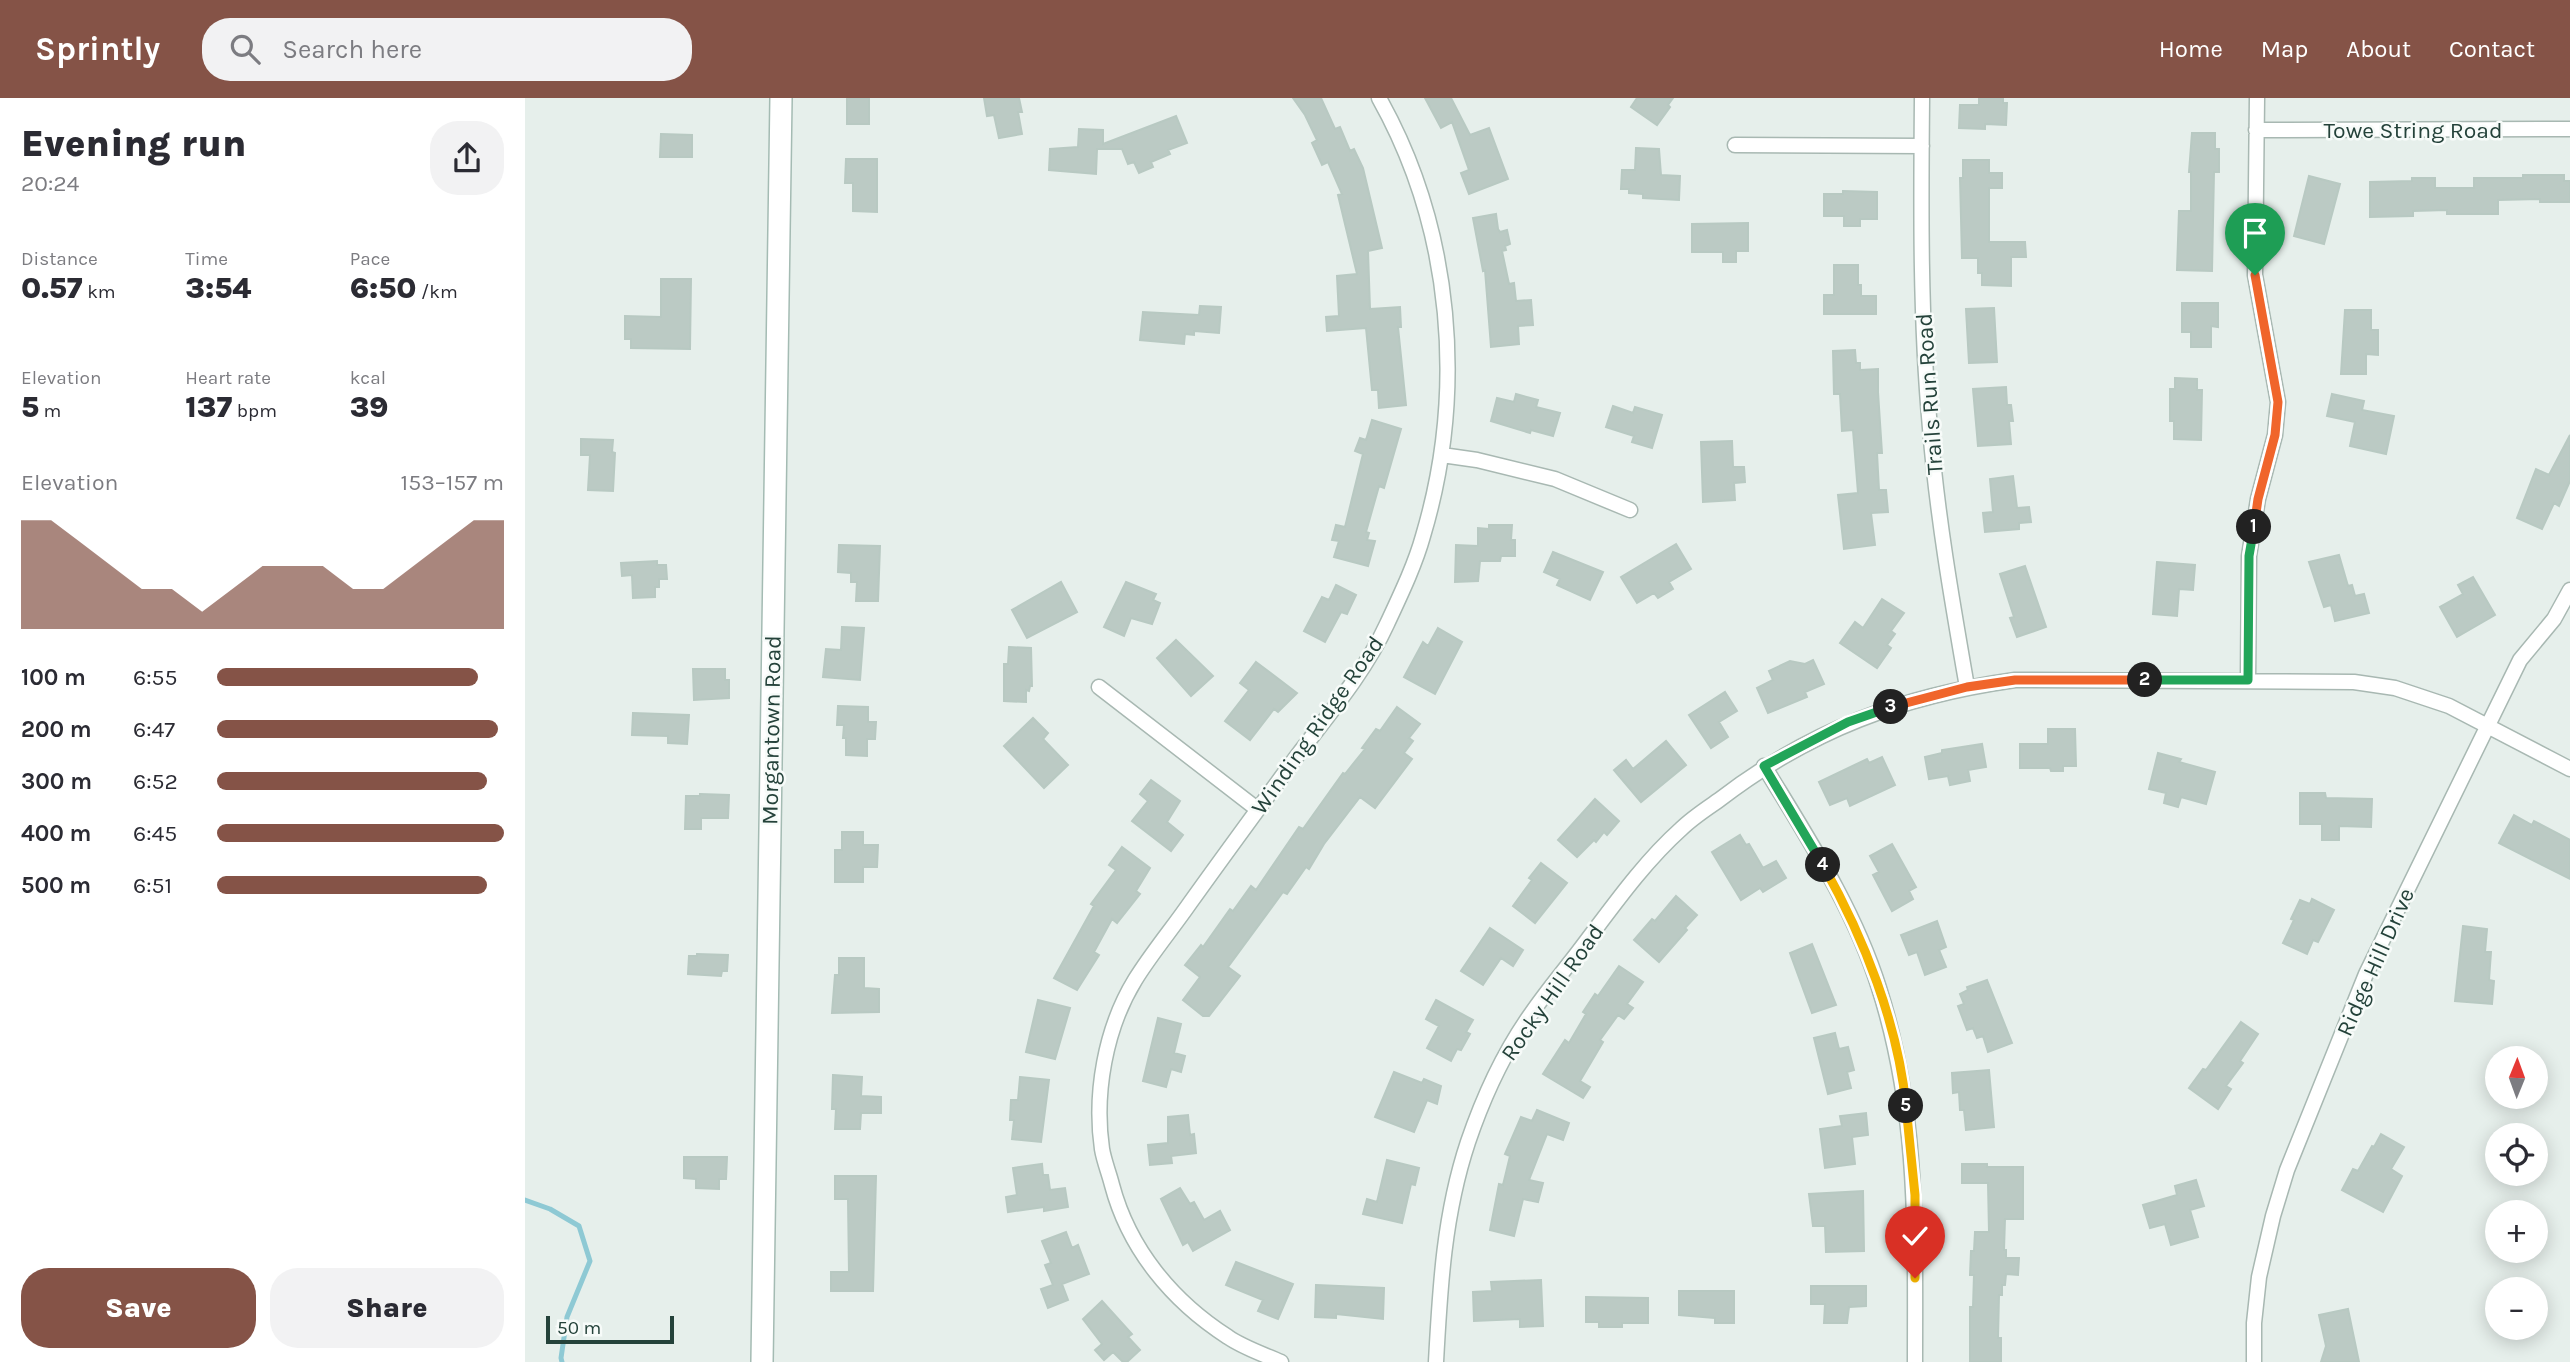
<!DOCTYPE html>
<html lang="en">
<head>
<meta charset="utf-8">
<style>
	:root { --surface:#fff; --page:#f2f2f3; --text:#2b2b33; --muted:#7c7c81; --accent:#855347 }
	body { margin:0; font-family:Karla,sans-serif; background:var(--page); color:var(--text); height:100vh; display:flex; flex-direction:column; font-size:26px; white-space:nowrap }
	* { box-sizing:border-box; margin:0 }
	p { font-size:23px; color:var(--muted) }
	.icon { flex:none; width:38px; height:38px; fill:none; stroke:currentColor; stroke-width:2; stroke-linecap:round; stroke-linejoin:round }
	.map { position:relative; flex:1; overflow:hidden }
	.details { display:flex; flex-direction:column; background:var(--surface); width:525px }
	.details>* { flex:none }
	.needle { width:46px; rotate:1deg }
	.controls { position:absolute; left:1960px; top:948px; display:grid; gap:14px }
	.controls a { display:grid; place-items:center; width:63px; height:63px; border-radius:50%; background:var(--surface); box-shadow:0 4px 18px #0003; font-size:35px }
	.scale { position:absolute; left:21px; bottom:18px; width:128px; box-sizing:border-box; padding-left:7px; border:4px solid #24423a; border-top:0; font-size:19px; line-height:24px; white-space:nowrap; color:#24423a; -webkit-text-stroke:5px #f7fbf9; paint-order:stroke }
	.pin { position:absolute; display:grid; place-items:center; width:60px; height:60px; color:#fff; margin:-72px -30px; border-radius:50% 50% 50% 0; rotate:-45deg; box-shadow:0 0 7px #0007 }
	.pin .icon { rotate:45deg }
	.km { position:absolute; width:35px; height:35px; margin:-18px; border-radius:50%; background:#222; color:#fff; font-size:19px; line-height:35px; text-align:center }
	.round { display:grid; place-items:center; flex:none; width:74px; height:74px; border-radius:28px; background:var(--page) }
	.overview { display:flex; align-items:center; justify-content:space-between; height:119px; padding:0 21px }
	h1 { font-size:38px; font-weight:800; line-height:52px }
	.stats { display:grid; grid-template-columns:repeat(3,1fr); gap:10px; height:119px; padding:7px 21px }
	.stats div { display:grid; align-content:center }
	.stats b { font-size:30px; font-weight:800 }
	.stats small { font-size:19px; font-weight:400 }
	.stats p { font-size:19px }
	.chart { height:196px; padding:14px 21px }
	.chart p { display:flex; justify-content:space-between }
	.chart svg { width:100%; height:126px; margin-top:7px; fill:var(--accent); opacity:.7 }
	.primary-button { display:flex; gap:14px; margin-top:auto; padding:14px 21px }
	.primary-button a { flex:1; height:80px; border-radius:28px; background:var(--accent); color:#fff; font-size:28px; font-weight:800; line-height:80px; text-align:center }
	.primary-button a+a { background:var(--page); color:var(--text) }
	ul { padding:0 21px; list-style:none; font-size:23px }
	li { display:grid; grid-template-columns:112px 84px 1fr; align-items:center; height:52px }
	li i { height:18px; border-radius:9px; background:var(--accent) }
	header { display:flex; align-items:center; gap:42px; box-sizing:border-box; height:98px; padding:0 35px; background:var(--accent); color:#fff }
	header strong { font-size:33px }
	nav { display:flex; gap:38px; margin-inline-start:auto; font-size:24px }
	.search { width:490px; height:63px; background:var(--page); display:flex; align-items:center; gap:18px; box-sizing:border-box; padding:0 24px; border-radius:28px; color:var(--muted); font-size:26px }
	main { display:flex; flex:1; min-height:0 }
	.map>svg:first-child { display:block }
	.lines { fill:none; stroke-linecap:round; stroke-linejoin:round }
	.stream { stroke:#8ec9d4; stroke-width:5 }
	.building { fill:#bbcac4; stroke:#b8c9c2; stroke-width:2 }
	.minor-casing { stroke:#a8b8b2; stroke-width:17 }
	.secondary-casing { stroke:#a4bbb3; stroke-width:24 }
	.minor { stroke:#fff; stroke-width:14 }
	.secondary { stroke:#fff; stroke-width:21 }
	.split-1-casing { stroke:#fff; stroke-width:14 }
	.split-2-casing { stroke:#fff; stroke-width:14 }
	.split-3-casing { stroke:#fff; stroke-width:14 }
	.split-4-casing { stroke:#fff; stroke-width:14 }
	.split-5-casing { stroke:#fff; stroke-width:14 }
	.split-6-casing { stroke:#fff; stroke-width:14 }
	.split-1 { stroke:#f0652b; stroke-width:9 }
	.split-2 { stroke:#22a559; stroke-width:9 }
	.split-3 { stroke:#f0652b; stroke-width:9 }
	.split-4 { stroke:#22a559; stroke-width:9 }
	.split-5 { stroke:#f5b400; stroke-width:9 }
	.split-6 { stroke:#f5b400; stroke-width:9 }
	.labels { text-anchor:middle; stroke-width:5; stroke-linejoin:round; paint-order:stroke }
	.street-label { font-size:23px; fill:#24423a; stroke:#f7fbf9 }
</style>
</head>
<body>
<header>
<strong>Sprintly</strong>
<div class="search"><svg class="icon" aria-label="search" viewBox="0 0 24 24"><circle cx="10" cy="10" r="6"/><path d="M15 15l6 6"/></svg>Search here</div>
<nav><a>Home</a><a>Map</a><a>About</a><a>Contact</a></nav>
</header>
<main>
<section class="details">
<div class="overview"><div><h1>Evening run</h1><p>20:24</p></div><a class="round"><svg class="icon" aria-label="share" viewBox="0 0 24 24"><path d="M12 15V3M7 8l5-5 5 5M5 13v7h14v-7"/></svg></a></div>
<div class="stats">
<div><p>Distance</p><b>0.57<small> km</small></b></div>
<div><p>Time</p><b>3:54</b></div>
<div><p>Pace</p><b>6:50<small> /km</small></b></div>
</div>
<div class="stats">
<div><p>Elevation</p><b>5<small> m</small></b></div>
<div><p>Heart rate</p><b>137<small> bpm</small></b></div>
<div><p>kcal</p><b>39</b></div>
</div>
<div class="chart"><p><span>Elevation</span>153–157 m</p>
<svg viewBox="0 0 160 44" preserveAspectRatio="none"><path d="M0 44V6L10 6L20 14L30 22L40 30L50 30L60 38L70 30L80 22L90 22L100 22L110 30L120 30L130 22L140 14L150 6L160 6V44z"/></svg>
</div>
<ul>
<li><b>100 m</b>6:55<i style="width:91%"></i></li>
<li><b>200 m</b>6:47<i style="width:98%"></i></li>
<li><b>300 m</b>6:52<i style="width:94%"></i></li>
<li><b>400 m</b>6:45<i style="width:100%"></i></li>
<li><b>500 m</b>6:51<i style="width:94%"></i></li>
</ul>
<div class="primary-button"><a>Save</a><a>Share</a></div>
</section>
<div class="map">
<svg width="2045" height="1264" viewBox="0 0 2045 1264">
	<rect width="100%" height="100%" fill="#e6efeb"/>
	<g class="lines">
		<path class="stream" d="M0,1102L25,1111L54,1128L65,1163L42,1219L36,1260L37,1264"/>
	</g>
	<path class="building" d="M322,0H344V26H322Z
		M459,0H494L497,14H493L497,36L474,40L469,17L462,18Z
		M768,0H796L810,31L815,29L825,53L829,51L838,70L857,150L843,153L845,211L875,209L876,229H873L881,307L854,310L853,292H847L841,230L802,233L801,219L814,218L812,178L832,176L813,97L817,96L803,64L797,67L787,45L792,42L780,17Z
		M900,0H926L945,37L964,30L983,81L944,96L936,75L944,72L927,24L916,30Z
		M1112,0H1148L1143,7L1145,9L1132,27L1106,9Z
		M1454,0H1478V5H1482L1481,27L1460,26V31L1434,30L1435,7H1454Z
		M651,18L662,45L643,52L645,56L626,64L628,69L614,75L609,64L603,66L597,51H572L571,76L524,72L525,51L553,49L554,31L578,32V46Z
		M1667,35H1690V51H1694V74H1689L1687,173L1652,172L1654,113H1666V74H1664Z
		M136,36L167,37V59H135Z
		M1111,50L1134,51L1136,77L1155,78L1154,102L1118,100V96L1104,95V91H1096L1097,72H1110Z
		M321,61H352V114L328,113V85H320Z
		M1438,62H1464V75H1477V90H1464V144H1500L1501,159H1486V188L1457,187V175H1453V160H1437L1435,80H1438Z
		M1998,77H2039V83H2045V104H2015V101L1973,102V116H1922V112L1888,113V118L1845,119V84L1887,83V80H1910V90H1949V80H1998Z
		M1784,78L1815,86L1799,146L1769,138Z
		M1318,93L1352,94V121H1335V128H1319V118H1299V96H1318Z
		M971,116L973,131L975,134L982,132L985,146L980,148L981,152L977,153L984,186L989,185L991,203L1006,202L1008,227L993,228L994,246L966,249L960,172L958,173L948,120Z
		M1223,125V153H1211V164H1198V154H1167V126Z
		M1309,167H1333V187H1336V198H1351V216H1299V197H1309Z
		M136,181H166L165,251L106,250V241H100V218L136,219Z
		M1657,205H1693V229L1686,228V249H1666V234H1657Z
		M675,208L696,209L694,235L669,233V237L660,236L659,246L615,242L618,214L674,217Z
		M1469,210L1472,264L1444,265L1441,211Z
		M1820,212H1846V232H1853V257L1841,256V276H1816Z
		M1330,252L1331,265H1335V272L1353,271V294L1357,355H1352L1354,392H1361L1363,414L1346,415L1350,447L1319,451L1313,397L1333,395L1328,332L1317,333L1315,296H1309L1308,253Z
		M1650,280L1672,281V292H1677L1676,342L1649,341V323H1645V291H1650Z
		M1481,289L1482,307H1486L1488,323H1484L1486,346L1453,348L1448,291Z
		M991,296L1013,302L1011,309L1035,315L1028,338L1006,332L1005,335L966,323L972,300L989,304Z
		M1807,296L1839,303L1837,312L1869,318L1861,356L1825,348L1830,324L1802,318Z
		M1088,308L1108,315L1110,309L1137,317L1127,350L1107,344L1109,338L1081,329Z
		M847,322L876,331L859,390L854,388L841,434L844,435L842,442L850,443L843,468L809,459L814,443L807,442L811,427L820,429L838,356L830,353L835,340L841,342Z
		M2045,337V383L2034,408L2029,405L2017,431L1992,420L2011,371L2024,377Z
		M56,341L88,342L87,354L90,355L88,393L63,392L65,357H56Z
		M1207,343L1208,369H1219L1220,384L1209,385L1210,402L1178,404L1176,344Z
		M1488,378L1492,410L1504,409L1506,424L1494,425V431L1460,434L1458,415L1468,414L1465,381Z
		M964,427H987L986,442H990V458H976L975,463H955L953,483L930,484L931,447L953,448V430L964,431Z
		M1151,446L1166,471L1144,484L1148,491L1133,500L1129,495L1112,505L1096,479Z
		M314,447L355,448L353,503H331L332,484H326V475L313,474Z
		M1028,454L1078,474L1065,502L1032,487L1035,481L1019,474Z
		M1814,457L1823,488L1827,487L1830,498L1839,496L1844,515L1810,523L1806,507L1799,509L1784,464Z
		M132,463V467H141L142,481H134V489H130V499L108,500L107,477L97,478L96,465Z
		M1632,464L1670,467L1668,492L1654,491L1652,518L1628,516Z
		M1500,468L1521,529L1492,539L1485,520L1489,519L1475,476Z
		M1948,479L1970,517L1932,539L1915,509L1938,496L1933,487Z
		M536,484L552,514L502,540L487,512Z
		M601,484L631,496L628,502L635,505L627,526L606,520L599,538L579,529Z
		M811,487L831,497L822,516L816,514L800,544L779,533L797,499L804,502Z
		M1357,501L1379,515L1366,533L1370,536L1362,547L1366,550L1352,570L1315,545L1330,524L1338,530Z
		M317,529L339,530L335,582L298,579L301,551L316,552Z
		M913,530L937,544L910,596L879,579L898,544L903,548Z
		M651,542L688,578L666,598L632,560Z
		M484,549L506,550L507,588H505L504,593L501,592V604L479,603V566H483Z
		M1288,562L1299,586L1280,594L1282,599L1243,615L1232,590L1248,582L1244,573L1265,563L1280,566Z
		M731,564L772,595L753,614L749,611L725,642L700,623L724,592L715,585Z
		M168,571H200V582H204V600L169,602Z
		M1200,594L1212,613L1194,624L1203,639L1186,650L1164,617Z
		M313,608L343,609V624H351L350,641H342V658L321,657V640H318L319,627H312Z
		M872,609L895,626L884,640L888,643L879,655L887,661L850,710L835,699L799,746L784,771L781,769L762,796L758,794L703,869L715,878L684,918H678L658,902L675,879L660,867L676,847L678,849L705,811L708,813L726,788L731,792L774,729L778,731L818,675L820,676L840,651L837,650L851,631L855,633Z
		M108,615L164,617L162,646L143,645V638L107,637Z
		M508,620L523,635L518,641L543,667L519,690L479,648Z
		M1523,631H1550L1551,668H1538V673H1526L1525,670H1495V646H1523Z
		M1141,643L1161,667L1116,704L1089,672L1101,662L1108,671Z
		M1457,646L1461,669L1443,672L1445,683L1425,687L1423,678L1404,681L1400,659L1417,655V652Z
		M1633,655L1656,661L1654,664L1690,674L1681,706L1656,699L1653,709L1639,705L1641,695L1624,691Z
		M1357,659L1370,687L1325,708L1322,700L1305,707L1294,684L1342,661L1344,665Z
		M626,682L655,703L642,724L658,737L646,753L607,723L623,703L615,696Z
		M1775,695H1800L1801,700L1847,701L1846,729L1814,728V742H1797V726H1775Z
		M175,696L204,697L203,720H176V731H160L161,698H175Z
		M1070,701L1094,723L1082,737L1079,734L1071,744L1069,742L1052,759L1033,742Z
		M1989,717L2007,727L2009,723L2045,742V781L1974,745Z
		M317,734H338V747H353L352,769H338V784H310V752H317Z
		M1215,737L1221,747L1224,746L1238,770L1251,763L1261,780L1238,794L1235,790L1216,802L1187,754Z
		M1367,746L1391,789L1384,793L1388,801L1367,813L1348,777L1354,774L1345,758Z
		M597,749L625,770L611,793L615,796L592,825L587,821L569,854L574,857L552,892L529,880L569,808L566,806L591,772L584,767Z
		M1016,765L1042,785L1010,825L988,808L1007,782L1004,780Z
		M1151,798L1172,817L1160,830L1162,832L1134,864L1109,842L1127,821L1130,823Z
		M1787,801L1809,812L1793,844L1788,842L1782,856L1758,845L1769,822L1766,821L1775,802L1785,806Z
		M1412,823L1421,849L1414,852L1421,869L1400,877L1392,854L1384,857L1376,837Z
		M1938,828L1962,831L1960,854H1966L1964,882L1969,883L1967,906L1930,903Z
		M965,830L998,852L988,868L976,860L958,887L936,873Z
		M1287,846L1311,907L1287,915L1265,855Z
		M172,856L203,857L202,873H197L196,878L163,876L164,858H172Z
		M314,860H339V890L354,891V914L307,915L310,877H314Z
		M1094,868L1118,884L1102,906L1108,910L1099,921L1093,917L1075,942L1078,944L1055,983L1065,989L1058,1000L1018,976L1040,942L1044,945L1061,916L1058,914L1070,896L1073,898Z
		M1462,882L1487,945L1463,954L1458,938L1452,940L1448,930L1442,932L1433,908L1439,906L1435,896L1443,892L1442,889Z
		M513,902L545,910L530,961L501,954Z
		M911,902L948,922L941,934L945,936L936,952L932,951L926,963L902,950L914,928L901,921Z
		M633,920L656,926L649,955L660,958L656,974L646,971L641,989L618,983Z
		M1716,924L1733,936L1715,963L1718,965L1701,988L1706,991L1693,1011L1664,990L1678,971L1681,972Z
		M1310,935L1314,951L1323,949L1329,972L1322,974L1326,990L1303,996L1289,940Z
		M1464,972L1469,1029L1441,1032L1439,1012H1435L1434,994L1428,995L1427,975Z
		M869,974L897,985L899,981L916,988L912,1006L902,1002L889,1034L850,1019Z
		M308,977L337,979L336,998L356,999V1015H336L335,1031H310L311,1011H307Z
		M495,979L524,982L516,1044L487,1041L489,1022H485L486,1002H493Z
		M1012,1012L1044,1025L1038,1042L1022,1036L1004,1082L1018,1085L1013,1104L998,1101L989,1138L965,1132L974,1086L978,1087L985,1058L980,1056L996,1019L1007,1023Z
		M1341,1015L1343,1037L1327,1039L1330,1066L1300,1070L1295,1031L1317,1028L1315,1018Z
		M663,1017L665,1037L669,1036L671,1055L646,1058L647,1065L625,1067L623,1047L643,1045V1019Z
		M1856,1036L1879,1049L1866,1071L1877,1078L1858,1114L1817,1092L1828,1071L1833,1073L1847,1048L1849,1049Z
		M159,1059H202L201,1081H194V1091L171,1090V1081L159,1080Z
		M862,1062L894,1070L890,1087L886,1086L877,1125L838,1116L842,1101L852,1104Z
		M517,1066L518,1077H523L525,1092L540,1090L543,1109L519,1113V1109L483,1114L481,1099L492,1097L488,1070Z
		M1437,1066H1462V1069H1498V1121H1480L1479,1152H1481V1160H1494L1493,1177L1481,1176L1480,1187H1477V1197H1474L1473,1240H1476V1264H1445V1209H1448L1449,1177H1445L1446,1153H1449L1450,1134H1464L1463,1085H1437Z
		M310,1078H351L348,1193H306V1174H324L323,1101H310Z
		M1671,1082L1679,1108L1665,1112L1673,1139L1646,1147L1640,1126L1625,1130L1618,1107L1652,1097L1650,1088Z
		M655,1090L665,1106L669,1104L679,1122L695,1113L705,1132L668,1153L663,1144L658,1147L636,1101Z
		M1338,1093L1339,1153L1301,1154L1300,1128H1288L1284,1096Z
		M541,1134L547,1150L553,1147L564,1176L537,1186L543,1202L523,1210L516,1191L528,1187L520,1167L526,1165L517,1143Z
		M711,1164L768,1186L753,1221L733,1213L738,1202L701,1187Z
		M1016,1182L1018,1228L995,1229V1221L949,1223L948,1194L967,1193L966,1184Z
		M791,1187L859,1190L858,1221L811,1216V1220L790,1219Z
		M1286,1188H1341V1208L1324,1209L1322,1225H1299L1300,1206H1286Z
		M1154,1193H1209V1225H1190V1220L1154,1217Z
		M1061,1199L1123,1200V1225H1097V1229H1074V1224H1061Z
		M577,1203L607,1236L603,1239L615,1252L602,1264H598L588,1254L579,1262L570,1252L577,1246L558,1221Z
		M1823,1211L1834,1264H1796L1801,1248L1794,1217Z"/>
	<g class="lines">
		<defs>
			<path id="minor" d="M1397,0C1396,110 1395,221 1405,330C1412,417 1427,503 1442,589
				M1731,32L2045,31
				M1210,47L1397,48
				M917,357L952,362L1030,381L1105,412
				M1723,582L1724,458L1733,401L1750,337L1753,304L1730,177L1732,0
				M574,589L732,711
				M1239,668C1282,739 1329,810 1354,890C1394,1015 1390,1135 1390,1264
				M756,1264C738,1256 719,1250 703,1239C647,1203 604,1151 587,1087C584,1075 579,1063 577,1051C569,996 580,931 610,882C626,856 647,831 665,805C700,756 736,707 772,658C804,616 840,574 862,526C875,498 890,467 898,438C941,294 928,132 854,0
				M911,1264C915,1189 919,1116 943,1044C958,1000 979,954 1006,916C1021,894 1038,874 1054,853C1086,811 1117,766 1156,731C1167,720 1181,711 1194,702C1285,632 1377,598 1490,582L1829,584L1870,590L1924,608L2045,671
				M1729,1264V1225L1734,1179L1748,1118L1762,1072L1841,876L1995,562L2029,521L2045,492"/>
			<path id="secondary" d="M237,1264L256,0"/>
		</defs>
		<use href="#minor" class="minor-casing"/>
		<use href="#secondary" class="secondary-casing"/>
		<use href="#minor" class="minor"/>
		<use href="#secondary" class="secondary"/>
	</g>
	<g class="lines">
		<defs>
			<path id="split-1" d="M1729,429L1733,401L1750,337L1753,304L1730,177"/>
			<path id="split-2" d="M1620,582H1723L1724,458L1729,429"/>
			<path id="split-3" d="M1366,609L1442,589L1490,582H1620"/>
			<path id="split-4" d="M1298,767L1239,668L1323,624L1366,609"/>
			<path id="split-5" d="M1298,767C1339,840 1373,926 1381,1008"/>
			<path id="split-6" d="M1381,1008L1390,1097V1180"/>
		</defs>
		<use href="#split-1" class="split-1-casing"/>
		<use href="#split-2" class="split-2-casing"/>
		<use href="#split-3" class="split-3-casing"/>
		<use href="#split-4" class="split-4-casing"/>
		<use href="#split-5" class="split-5-casing"/>
		<use href="#split-6" class="split-6-casing"/>
		<use href="#split-1" class="split-1"/>
		<use href="#split-2" class="split-2"/>
		<use href="#split-3" class="split-3"/>
		<use href="#split-4" class="split-4"/>
		<use href="#split-5" class="split-5"/>
		<use href="#split-6" class="split-6"/>
	</g>
	<g class="labels">
		<g class="street-label">
			<text x="1888" y="40">Towe String Road</text>
			<text transform="translate(1404 296) rotate(-94)" y="8">Trails Run Road</text>
			<text transform="translate(792 627) rotate(-55)" y="8">Winding Ridge Road</text>
			<text transform="translate(246 632) rotate(-89)" y="8">Morgantown Road</text>
			<text transform="translate(1850 864) rotate(-66)" y="8">Ridge Hill Drive</text>
			<text transform="translate(1027 894) rotate(-55)" y="8">Rocky Hill Road</text>
		</g>
	</g>
</svg>
<div class="controls">
<a><svg class="needle" viewBox="-14 -14 28 28"><path d="M0-13l5 13h-10z" fill="#e53935"/><path d="M0 13l5-13h-10z" fill="#7c7c81"/></svg></a>
<a><svg class="icon" aria-label="locate" viewBox="0 0 24 24"><circle cx="12" cy="12" r="6"/><path d="M12 2v4M12 18v4M2 12h4M18 12h4"/></svg></a>
<a>+</a>
<a>−</a>
</div>
<div class="scale">50 m</div>
<div class="pin" style="left:1730px;top:177px;background:#1e9e55"><svg class="icon" aria-label="arrive" viewBox="0 0 24 24"><path d="M6 21V4h12l-3 4 3 4H6"/></svg></div>
<div class="pin" style="left:1390px;top:1180px;background:#d93025"><svg class="icon" aria-label="check" viewBox="0 0 24 24"><path d="M5 12l5 5 9-10"/></svg></div>
<b class="km" style="left:1729px;top:429px">1</b>
<b class="km" style="left:1620px;top:582px">2</b>
<b class="km" style="left:1366px;top:609px">3</b>
<b class="km" style="left:1298px;top:767px">4</b>
<b class="km" style="left:1381px;top:1008px">5</b>
</div>
</main>
</body>
</html>
